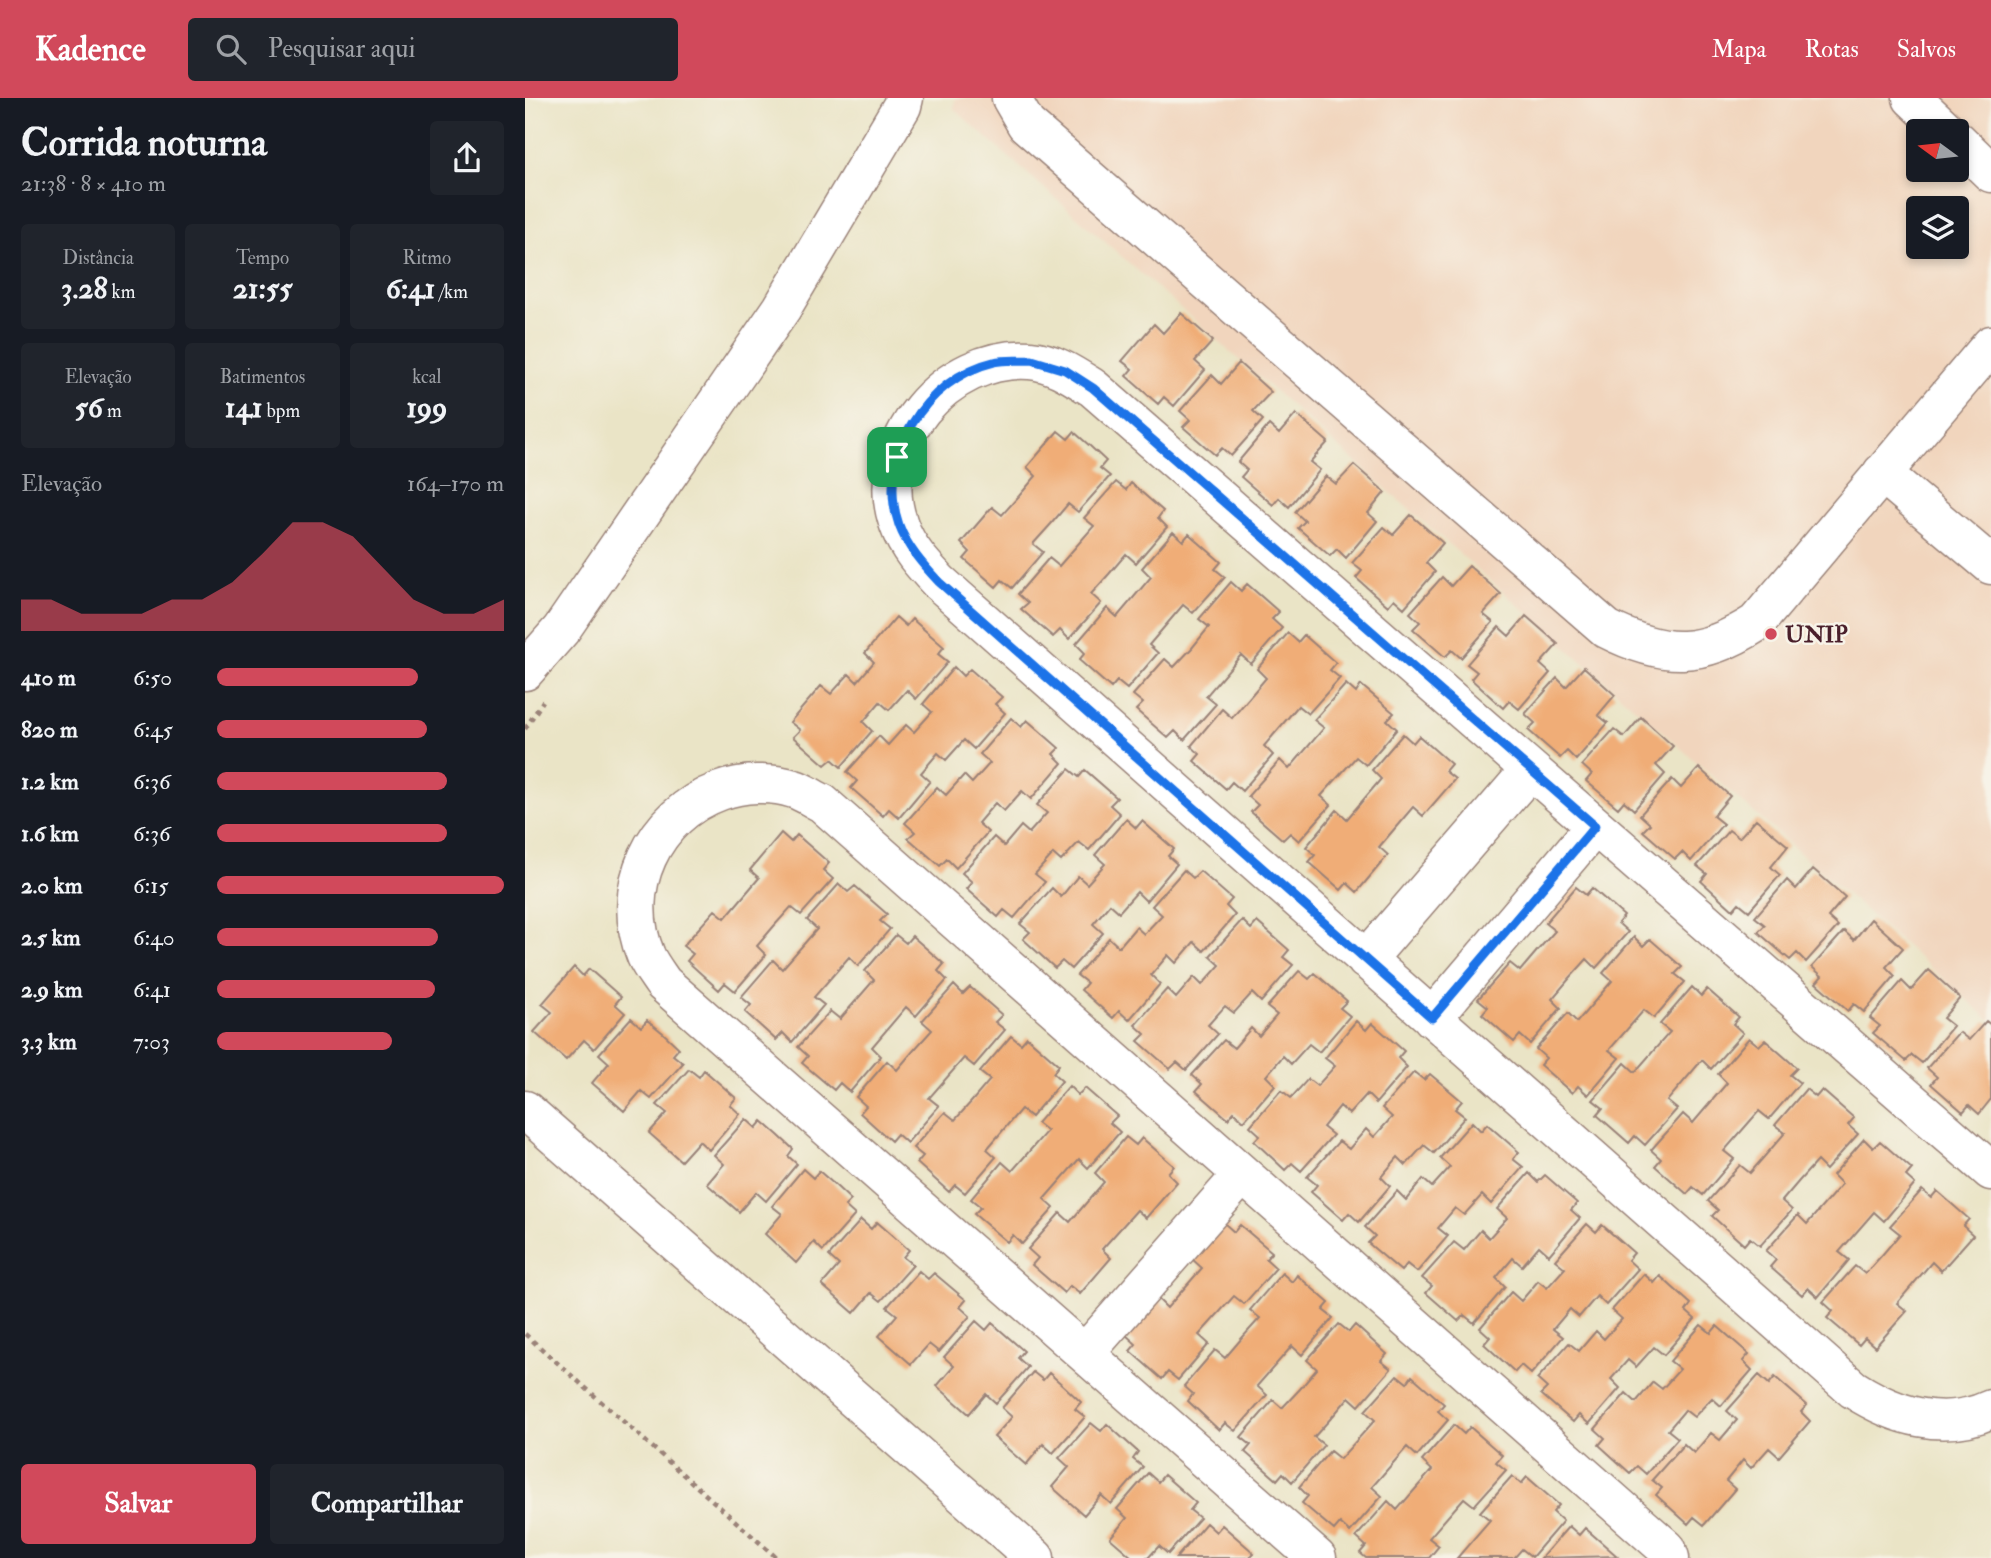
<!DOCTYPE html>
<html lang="pt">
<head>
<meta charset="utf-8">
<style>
	:root { --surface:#171b24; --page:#20242c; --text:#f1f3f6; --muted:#9ea1a6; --accent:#d1495b }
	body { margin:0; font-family:"IM FELL Double Pica",serif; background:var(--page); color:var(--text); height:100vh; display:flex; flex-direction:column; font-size:26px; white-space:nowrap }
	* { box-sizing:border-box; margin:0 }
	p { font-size:23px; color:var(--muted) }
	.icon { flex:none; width:38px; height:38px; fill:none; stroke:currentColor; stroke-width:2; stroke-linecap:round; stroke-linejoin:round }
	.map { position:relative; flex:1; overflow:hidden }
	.panel { display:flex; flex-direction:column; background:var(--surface); width:525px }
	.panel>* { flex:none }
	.needle { width:46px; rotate:285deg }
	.fabs { position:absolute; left:1381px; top:21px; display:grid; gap:14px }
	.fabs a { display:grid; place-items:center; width:63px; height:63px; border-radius:7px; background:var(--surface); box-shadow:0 4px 10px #0003; font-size:35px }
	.pin { position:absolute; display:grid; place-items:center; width:60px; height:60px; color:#fff; margin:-30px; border-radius:14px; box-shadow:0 4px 10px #0006 }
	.round { display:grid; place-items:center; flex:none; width:74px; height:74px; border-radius:7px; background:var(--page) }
	.headline { display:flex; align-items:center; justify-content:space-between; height:119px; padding:0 21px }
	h1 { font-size:38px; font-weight:800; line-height:52px }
	.metrics { display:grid; grid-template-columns:repeat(3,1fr); gap:10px; height:119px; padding:7px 21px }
	.metrics div { display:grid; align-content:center; border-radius:7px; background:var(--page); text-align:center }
	.metrics b { font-size:30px; font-weight:800 }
	.metrics small { font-size:19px; font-weight:400 }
	.metrics p { font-size:19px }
	.chart { height:196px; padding:14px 21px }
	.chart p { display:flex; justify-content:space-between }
	.chart svg { width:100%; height:126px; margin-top:7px; fill:var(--accent); opacity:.7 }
	.button { display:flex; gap:14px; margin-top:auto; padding:14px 21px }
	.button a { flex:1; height:80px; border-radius:7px; background:var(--accent); color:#fff; font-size:28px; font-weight:800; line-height:80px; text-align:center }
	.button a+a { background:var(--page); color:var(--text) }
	ul { padding:0 21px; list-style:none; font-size:23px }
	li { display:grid; grid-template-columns:112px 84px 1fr; align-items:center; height:52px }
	li i { height:18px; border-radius:9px; background:var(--accent) }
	header { display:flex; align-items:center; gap:42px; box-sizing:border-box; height:98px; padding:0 35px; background:var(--accent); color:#fff }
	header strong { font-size:33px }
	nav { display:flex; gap:38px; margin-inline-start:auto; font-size:24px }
	.search { width:490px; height:63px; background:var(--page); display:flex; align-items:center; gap:18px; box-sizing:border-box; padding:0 24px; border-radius:7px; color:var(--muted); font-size:26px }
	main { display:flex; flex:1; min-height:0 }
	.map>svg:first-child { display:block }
	.built { fill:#f1d5bd; fill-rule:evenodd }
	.building { fill:#f0ad77 }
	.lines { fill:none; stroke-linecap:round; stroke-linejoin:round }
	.minor-casing { stroke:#9a8278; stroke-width:41 }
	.path { stroke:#9a8278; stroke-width:4.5; stroke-dasharray:5 5; stroke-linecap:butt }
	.minor { stroke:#fff; stroke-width:38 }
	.route-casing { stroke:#fff; stroke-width:14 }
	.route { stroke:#1a73e8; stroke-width:9 }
	.poi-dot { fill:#d1495b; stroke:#f7f3e8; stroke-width:2.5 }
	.labels { text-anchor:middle; stroke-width:5; stroke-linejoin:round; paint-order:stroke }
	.poi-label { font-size:23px; font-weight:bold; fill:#4a1f2b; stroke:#f7f3e8; text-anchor:start }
</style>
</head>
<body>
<header>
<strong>Kadence</strong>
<div class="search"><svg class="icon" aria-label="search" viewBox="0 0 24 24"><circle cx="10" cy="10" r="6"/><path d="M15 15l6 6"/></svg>Pesquisar aqui</div>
<nav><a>Mapa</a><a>Rotas</a><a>Salvos</a></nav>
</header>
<main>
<section class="panel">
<div class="headline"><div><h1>Corrida noturna</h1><p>21:38 · 8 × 410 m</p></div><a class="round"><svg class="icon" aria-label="share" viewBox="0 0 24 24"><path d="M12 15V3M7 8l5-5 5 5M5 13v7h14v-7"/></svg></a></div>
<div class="metrics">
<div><p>Distância</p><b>3.28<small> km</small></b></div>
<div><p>Tempo</p><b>21:55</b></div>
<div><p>Ritmo</p><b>6:41<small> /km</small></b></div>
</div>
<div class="metrics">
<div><p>Elevação</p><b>56<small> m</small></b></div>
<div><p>Batimentos</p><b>141<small> bpm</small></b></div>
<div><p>kcal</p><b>199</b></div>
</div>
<div class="chart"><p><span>Elevação</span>164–170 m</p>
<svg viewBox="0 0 160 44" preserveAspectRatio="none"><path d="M0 44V33L10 33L20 38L30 38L40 38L50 33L60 33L70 27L80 17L90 6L100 6L110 11L120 22L130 33L140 38L150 38L160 33V44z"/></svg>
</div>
<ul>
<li><b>410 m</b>6:50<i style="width:70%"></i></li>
<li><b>820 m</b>6:45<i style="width:73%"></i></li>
<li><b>1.2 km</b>6:36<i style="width:80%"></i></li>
<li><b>1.6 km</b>6:36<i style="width:80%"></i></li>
<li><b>2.0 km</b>6:15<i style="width:100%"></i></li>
<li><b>2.5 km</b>6:40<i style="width:77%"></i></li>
<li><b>2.9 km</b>6:41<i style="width:76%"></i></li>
<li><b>3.3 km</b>7:03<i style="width:61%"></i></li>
</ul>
<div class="button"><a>Salvar</a><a>Compartilhar</a></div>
</section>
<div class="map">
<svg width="1466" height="1460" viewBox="0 0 1466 1460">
	<rect width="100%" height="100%" fill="#f7f3e8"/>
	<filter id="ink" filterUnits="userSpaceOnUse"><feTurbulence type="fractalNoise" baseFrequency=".0143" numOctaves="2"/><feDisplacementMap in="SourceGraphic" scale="14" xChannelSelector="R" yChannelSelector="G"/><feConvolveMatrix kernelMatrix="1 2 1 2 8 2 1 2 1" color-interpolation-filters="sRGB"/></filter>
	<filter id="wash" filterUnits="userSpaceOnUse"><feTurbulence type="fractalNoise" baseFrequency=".00686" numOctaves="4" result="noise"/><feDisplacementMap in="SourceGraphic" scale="28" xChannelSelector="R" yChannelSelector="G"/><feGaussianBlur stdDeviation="1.57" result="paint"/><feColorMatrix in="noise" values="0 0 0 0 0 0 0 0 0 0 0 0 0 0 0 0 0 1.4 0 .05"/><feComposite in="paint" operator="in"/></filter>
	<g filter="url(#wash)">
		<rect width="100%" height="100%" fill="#eae4c6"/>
		<path class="built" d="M430,0H1466V923L429,11ZM1393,33H1432V72H1393ZM1393,110H1432V149H1393Z"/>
		<g id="blocks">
			<path class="building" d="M656,215L688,243L670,263L680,272L649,308L639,299L633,306L601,278L607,271L597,263L629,226L638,235Z
				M714,265L746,294L728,313L738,322L706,358L697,350L690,357L658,329L665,322L655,313L687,277L696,286Z
				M771,316L803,344L785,364L795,372L764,409L754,400L748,407L716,379L722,372L713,364L744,327L754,336Z
				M533,333L543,341L549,334L565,348L581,363L575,370L585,378L553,414L543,406L526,426L508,446L518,454L487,490L477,482L471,489L439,461L445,454L436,445L467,409L477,417L494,398L511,378L502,369Z
				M829,367L860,394L843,415L852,423L821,460L812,451L805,458L773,430L780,423L770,414L801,378L811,386Z
				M591,384L601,392L606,385L638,413L633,420L642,429L611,465L601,456L584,476L566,496L576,505L544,541L535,532L528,539L496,511L503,505L493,496L524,460L534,468L569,428L559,420Z
				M886,417L918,445L901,465L910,474L879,510L869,501L863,508L831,480L837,473L827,465L859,429L868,437Z
				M648,434L658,443L664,436L696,464L690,471L700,479L668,515L658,507L624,547L633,555L602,591L592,583L586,590L554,562L560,555L551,546L582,510L592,519L626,479L617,470Z
				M944,468L976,496L958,516L968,524L936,560L927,552L920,559L888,531L895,524L885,515L917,479L926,488Z
				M706,484L716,493L722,486L754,514L747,521L757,530L726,566L716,557L681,598L691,606L659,642L650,633L643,640L611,612L618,605L608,597L640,561L649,569L667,550L684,529L674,521Z
				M1001,518L1033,546L1015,566L1025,575L994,611L984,603L978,610L946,581L952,574L942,566L974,529L984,538Z
				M371,519L381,528L387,521L419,549L413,556L423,564L391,601L382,592L364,612L355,604L338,624L347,633L316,669L307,661L300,667L268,639L275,632L265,624L296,588L306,596L324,576L332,584L349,564L340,555Z
				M763,535L773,544L779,537L811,565L805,572L815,580L783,616L773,608L739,648L748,657L717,693L707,684L701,691L669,663L675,656L666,648L697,611L707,620L741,580L732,571Z
				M429,569L438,578L445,571L477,599L470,606L480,615L449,651L439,642L421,662L413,655L396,675L405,683L374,720L364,711L358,718L326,690L332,683L322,674L354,638L363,647L381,627L389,634L407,614L398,606Z
				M1059,569L1090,597L1073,617L1083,625L1051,662L1042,653L1035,660L1003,632L1010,625L1000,616L1032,580L1041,589Z
				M821,586L831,595L836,587L869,615L862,622L872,631L841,667L831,659L814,678L796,698L806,707L774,743L765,735L758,742L726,714L733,707L723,698L755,662L764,671L799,630L789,622Z
				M1116,619L1148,648L1131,667L1140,676L1109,712L1099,703L1093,710L1061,683L1067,676L1057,667L1089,631L1099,639Z
				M486,620L496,629L502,622L534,650L528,656L537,665L506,701L497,693L479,713L470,705L453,725L463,734L431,770L422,761L415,768L383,740L390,734L380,725L412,689L421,697L439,677L447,685L465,665L455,656Z
				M878,636L888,645L894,638L926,666L920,673L930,681L898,718L888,709L854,749L863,757L832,794L822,785L816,792L784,764L790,757L781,749L812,712L822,721L856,681L847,672Z
				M1174,670L1205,698L1188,718L1198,726L1166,763L1157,754L1150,761L1118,733L1125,726L1115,717L1147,681L1156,690Z
				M544,671L554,679L560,672L592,700L585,707L595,716L564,752L554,744L536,763L528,756L510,776L520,784L489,820L479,812L473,819L441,791L447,784L437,775L469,739L479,748L496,728L504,735L522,715L512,707Z
				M601,721L611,730L617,723L649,751L643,758L652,766L621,803L612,794L594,814L585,806L568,826L578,835L546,871L537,863L530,870L498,841L505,834L495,826L527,790L536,799L553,778L562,786L580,766L570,757Z
				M1231,721L1263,748L1246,769L1255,777L1224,813L1214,805L1208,812L1176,783L1182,776L1172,768L1204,732L1214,740Z
				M256,735L266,744L272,737L304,765L298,772L308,781L276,817L266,809L249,828L232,848L241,857L210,893L200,885L194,892L162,863L168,856L158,848L190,812L200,820L234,780L225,772Z
				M1288,771L1320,799L1303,819L1313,828L1281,864L1272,855L1265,862L1233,834L1240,827L1230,819L1262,782L1271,791Z
				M659,772L668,780L675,773L707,801L701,808L710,817L679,853L669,844L651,865L643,857L626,877L635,886L604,922L594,913L588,920L556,892L562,885L552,877L584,840L594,849L611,829L619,836L637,817L627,808Z
				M314,786L323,794L330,788L362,816L355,823L365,831L333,868L324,859L289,899L299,907L267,944L258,935L251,942L220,914L226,907L216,899L248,862L257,871L292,831L282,822Z
				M1051,789L1061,797L1067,790L1099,818L1093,825L1103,834L1071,870L1062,861L1044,881L1027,901L1036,910L1005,946L995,937L989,944L957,916L963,909L953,901L985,865L995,873L1012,853L1030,833L1020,825Z
				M1346,821L1378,850L1361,869L1370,878L1339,914L1329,906L1323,913L1291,885L1297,878L1287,869L1319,833L1329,842Z
				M717,822L726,831L732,824L764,852L758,859L768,867L736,904L727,895L709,915L700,908L683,927L693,936L661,972L652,964L645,971L613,943L620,936L610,927L642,891L651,900L669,879L677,887L695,867L685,858Z
				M371,837L381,845L387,838L419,866L413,873L422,882L391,918L381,909L347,949L356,958L325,994L315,985L309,992L277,965L283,958L273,949L305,913L315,921L349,882L340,873Z
				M1109,839L1118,848L1125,841L1157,869L1150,876L1160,884L1129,920L1119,912L1084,952L1094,960L1063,997L1053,988L1047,995L1015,967L1021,960L1011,951L1043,915L1052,924L1087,883L1078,875Z
				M49,869L58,878L64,871L96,899L90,906L100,915L69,951L59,942L41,962L9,934L27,914L17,906Z
				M1404,872L1435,900L1418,920L1428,928L1397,965L1387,957L1381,963L1348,935L1355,928L1345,920L1377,883L1386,892Z
				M774,873L784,881L790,875L822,903L815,910L825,918L794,954L784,946L766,966L758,958L741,978L750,987L719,1023L709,1014L703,1021L671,993L677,986L667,977L699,942L709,950L726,930L734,938L752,917L742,909Z
				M429,887L438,896L445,889L477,917L470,924L480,932L449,968L439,960L404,1000L414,1008L382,1045L372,1036L366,1043L335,1015L341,1008L331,999L362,963L372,972L389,952L407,932L397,923Z
				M1167,889L1176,898L1182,891L1214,919L1208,926L1218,935L1186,971L1177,962L1142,1003L1152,1011L1120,1047L1110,1038L1104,1045L1072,1017L1078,1010L1068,1002L1100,965L1110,974L1145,934L1135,926Z
				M106,920L116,929L122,922L138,935L154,950L148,957L158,965L126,1001L116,993L99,1013L67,985L84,965L74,956Z
				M831,923L841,932L847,925L879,953L873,960L882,969L851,1005L842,996L824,1016L815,1008L798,1029L808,1037L776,1073L767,1065L760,1072L729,1043L735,1037L725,1028L756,992L766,1000L783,981L792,988L810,968L800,960Z
				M1461,923L1466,927V1001L1454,1016L1444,1007L1438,1014L1406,986L1412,979L1402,970L1434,934L1444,942Z
				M486,938L496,946L502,939L534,967L528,975L537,983L506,1019L496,1011L462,1051L471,1059L440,1095L430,1087L424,1094L392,1065L398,1058L388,1050L420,1014L430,1022L447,1003L465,982L455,974Z
				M1224,940L1234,948L1240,942L1272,970L1265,977L1275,985L1244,1021L1234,1013L1199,1053L1209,1061L1178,1097L1168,1089L1162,1096L1130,1068L1136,1061L1126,1052L1158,1016L1168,1025L1202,985L1193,976Z
				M164,971L174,979L179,972L211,1000L205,1007L215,1016L184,1052L174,1043L156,1063L124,1035L142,1015L132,1007Z
				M889,974L899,982L905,976L937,1003L930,1011L940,1019L909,1055L899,1047L881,1067L873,1059L856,1079L865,1088L834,1124L824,1115L818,1122L786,1094L792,1087L782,1079L814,1043L824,1051L841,1031L849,1039L867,1019L857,1010Z
				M544,988L553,997L560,990L592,1018L585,1025L595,1034L563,1070L554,1061L519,1101L529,1110L497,1146L488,1137L482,1144L449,1116L456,1109L446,1101L477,1064L487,1073L522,1033L512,1025Z
				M1281,991L1291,999L1297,992L1329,1020L1323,1027L1333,1036L1301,1072L1292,1063L1274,1083L1257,1103L1267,1112L1235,1148L1225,1140L1219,1147L1187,1118L1193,1112L1183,1103L1215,1067L1225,1075L1260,1035L1250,1027Z
				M221,1021L231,1030L237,1023L253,1037L268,1051L263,1058L272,1066L241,1103L231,1094L214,1114L182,1086L199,1066L189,1057Z
				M947,1024L956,1033L962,1026L994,1054L988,1061L998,1069L966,1106L957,1097L939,1117L930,1110L913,1130L923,1138L892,1174L882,1166L876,1173L843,1145L850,1138L840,1129L872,1093L881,1102L898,1081L907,1089L925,1069L915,1060Z
				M601,1039L611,1047L617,1040L649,1068L643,1075L652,1084L621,1120L612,1112L577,1151L586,1160L555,1196L545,1188L539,1195L507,1167L513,1160L503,1151L535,1115L545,1124L579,1084L570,1075Z
				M1339,1041L1348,1050L1355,1043L1387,1071L1381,1078L1390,1086L1359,1123L1349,1114L1314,1154L1324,1162L1293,1199L1283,1190L1277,1197L1245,1169L1251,1162L1241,1153L1273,1117L1282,1126L1317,1086L1308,1077Z
				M278,1071L288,1080L294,1073L310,1087L326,1102L320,1108L330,1117L298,1153L289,1144L271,1165L240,1136L257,1116L247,1108Z
				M1004,1075L1013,1084L1020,1077L1052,1105L1046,1112L1055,1120L1024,1157L1014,1148L997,1168L988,1160L971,1180L980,1189L949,1225L939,1217L933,1223L901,1195L907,1188L897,1180L929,1144L939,1152L956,1132L964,1140L982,1120L972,1111Z
				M1397,1092L1406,1100L1412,1093L1444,1121L1438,1128L1448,1137L1416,1173L1407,1164L1372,1205L1382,1213L1350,1249L1340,1240L1334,1247L1302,1220L1308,1213L1298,1204L1330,1168L1340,1176L1357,1157L1375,1136L1365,1128Z
				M336,1122L346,1131L352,1124L384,1152L378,1159L388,1167L356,1203L346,1195L329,1215L297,1187L314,1167L304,1158Z
				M699,1125L709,1134L715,1127L747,1154L741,1161L751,1170L719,1206L709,1198L674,1237L684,1246L653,1282L643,1274L637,1281L605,1253L611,1246L601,1237L633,1201L642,1210L677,1170L667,1161Z
				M1062,1126L1071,1134L1077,1127L1109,1155L1103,1162L1113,1171L1081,1207L1072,1198L1054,1219L1045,1211L1028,1231L1038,1239L1006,1276L996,1267L990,1274L959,1246L965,1239L955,1230L986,1194L996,1203L1013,1183L1022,1190L1040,1170L1030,1162Z
				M394,1173L403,1181L409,1175L441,1202L435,1209L445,1218L414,1254L404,1246L386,1266L354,1238L372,1217L362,1209Z
				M757,1175L767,1184L772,1177L804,1205L798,1212L808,1220L777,1257L767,1248L732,1288L742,1297L710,1333L700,1325L694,1332L663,1303L668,1296L659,1288L690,1252L700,1260L717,1240L735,1220L725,1212Z
				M1119,1176L1129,1185L1135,1178L1166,1206L1161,1213L1170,1221L1139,1257L1129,1249L1111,1269L1103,1262L1086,1281L1095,1290L1064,1326L1054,1317L1048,1324L1016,1296L1022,1290L1012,1281L1044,1245L1054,1253L1071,1233L1079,1241L1097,1221L1087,1212Z
				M451,1223L461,1232L467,1225L499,1253L493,1260L503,1269L471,1305L461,1296L444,1316L412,1288L429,1268L419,1259Z
				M814,1226L824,1234L830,1227L862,1256L856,1263L866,1271L834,1308L824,1299L807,1319L789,1339L799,1347L767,1384L758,1375L752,1382L720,1354L726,1347L716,1339L748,1302L757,1310L775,1291L792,1271L782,1262Z
				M1176,1227L1186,1235L1192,1228L1224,1256L1218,1263L1227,1272L1196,1308L1187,1300L1169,1319L1160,1312L1143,1332L1153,1340L1121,1376L1112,1368L1105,1375L1074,1347L1080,1340L1070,1331L1101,1295L1111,1304L1128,1284L1137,1291L1155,1271L1145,1263Z
				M508,1274L518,1282L524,1275L540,1289L556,1304L550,1311L560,1319L528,1355L518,1346L501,1367L469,1339L487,1319L477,1310Z
				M872,1277L882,1285L887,1278L919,1306L913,1313L923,1322L892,1358L882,1349L847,1389L857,1398L825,1434L815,1425L809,1432L777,1405L783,1398L774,1389L805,1353L815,1361L850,1322L840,1313Z
				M1234,1277L1244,1286L1250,1279L1282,1307L1276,1314L1285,1323L1254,1359L1244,1350L1226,1370L1218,1362L1201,1383L1210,1391L1179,1427L1169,1419L1163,1426L1131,1397L1137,1390L1127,1382L1159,1346L1169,1355L1186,1335L1195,1342L1212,1322L1202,1313Z
				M566,1325L576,1333L582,1326L613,1354L608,1361L618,1369L586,1406L576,1397L559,1417L527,1389L544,1369L534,1360Z
				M929,1327L939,1336L945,1329L977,1357L971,1364L981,1372L949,1408L939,1400L904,1440L914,1448L904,1460H841L835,1455L841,1448L831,1439L863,1403L872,1412L907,1372L897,1363Z
				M623,1375L633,1384L639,1377L671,1405L665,1412L675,1420L643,1456L634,1448L623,1460H608L585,1440L602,1420L592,1411Z
				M987,1378L996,1386L1002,1379L1034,1407L1028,1414L1038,1423L1007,1459L997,1451L989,1460H932L965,1422L955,1414Z
				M681,1425L691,1434L697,1427L729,1455L724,1460H651Z
				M1044,1428L1054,1437L1060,1430L1092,1458L1016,1460Z"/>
		</g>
	</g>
	<g filter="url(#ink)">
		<use href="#blocks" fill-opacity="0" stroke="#9a8278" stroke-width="2"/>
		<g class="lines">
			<defs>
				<path id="minor" d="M486,0L501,26L1082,531C1139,560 1177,560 1231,525L1466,247
					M1387,0L1422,33
					M1432,42L1466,75
					M1357,375L1466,467
					M0,573L36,532L257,210L377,8L379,0
					M841,862L1005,672
					M907,920L1070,728
					M0,1012L510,1460
					M1466,1073L568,290C549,278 529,264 505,262C422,256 344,345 374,427C382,450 398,467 414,484L1328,1291C1370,1318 1419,1333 1466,1311
					M561,1254L717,1077
					M792,1460L138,885C132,876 125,867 121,858C93,791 128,717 195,693C217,685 246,683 269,691C279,694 288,701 297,705L1142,1451L1145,1460"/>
			</defs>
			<use href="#minor" class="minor-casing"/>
			<path class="path" d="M0,631L18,603
				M0,1236L252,1460"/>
			<use href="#minor" class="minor"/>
		</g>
	</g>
	<g class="lines" filter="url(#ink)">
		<defs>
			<path id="route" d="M507,262L540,272L568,290L1070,728L907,920L414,484C398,467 382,449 374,427C350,359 401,280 469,264C480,261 495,263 507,262Z"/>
		</defs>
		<use href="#route" class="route-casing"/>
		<use href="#route" class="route"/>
	</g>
	<circle class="poi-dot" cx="1246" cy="536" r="7"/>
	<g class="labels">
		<g class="poi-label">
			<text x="1260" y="544">UNIP</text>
		</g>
	</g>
</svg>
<div class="fabs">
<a><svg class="needle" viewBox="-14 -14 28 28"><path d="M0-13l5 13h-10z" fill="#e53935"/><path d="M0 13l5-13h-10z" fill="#9ea1a6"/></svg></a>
<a><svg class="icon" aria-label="layers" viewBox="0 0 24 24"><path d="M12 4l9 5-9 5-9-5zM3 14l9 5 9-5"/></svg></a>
</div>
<div class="pin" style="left:372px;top:359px;background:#1e9e55"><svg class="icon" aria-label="arrive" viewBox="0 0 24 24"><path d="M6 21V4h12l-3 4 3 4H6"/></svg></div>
</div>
</main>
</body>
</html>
